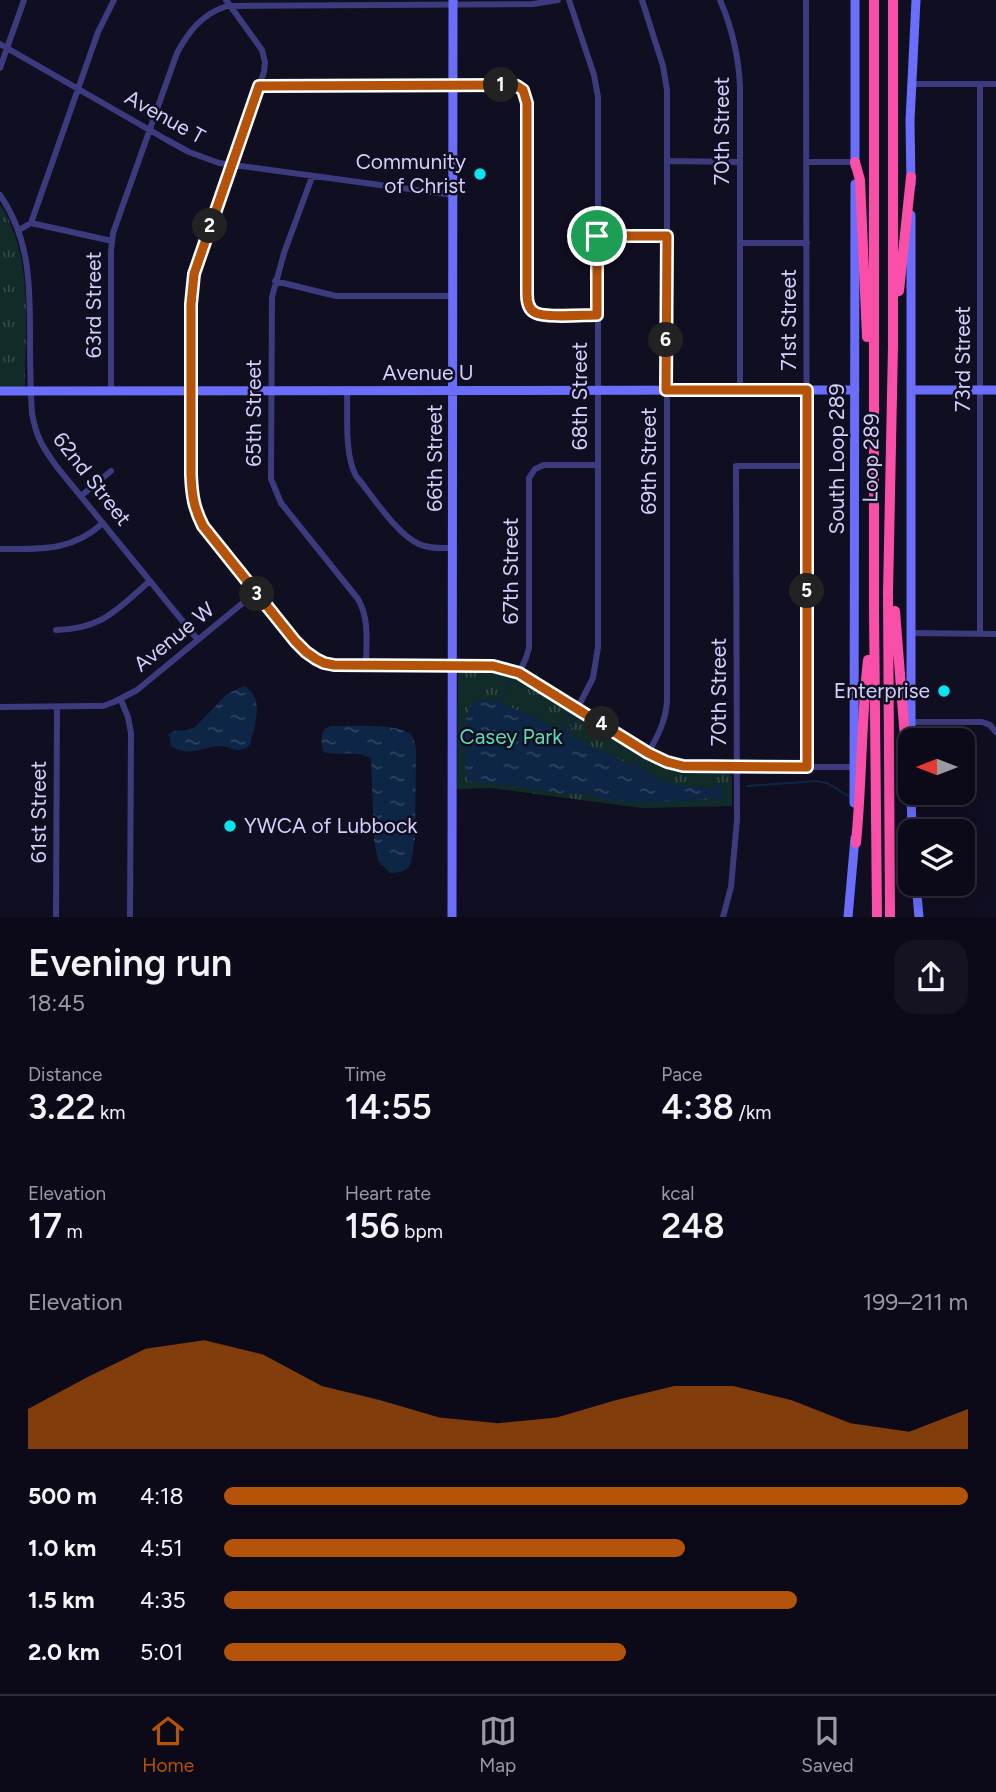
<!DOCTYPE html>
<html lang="en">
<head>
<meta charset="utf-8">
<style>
	:root { --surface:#0c0a19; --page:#151322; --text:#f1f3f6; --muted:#9a9aa2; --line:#2c2b38; --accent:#b45309 }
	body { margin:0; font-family:Figtree,sans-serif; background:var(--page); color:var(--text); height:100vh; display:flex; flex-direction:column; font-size:26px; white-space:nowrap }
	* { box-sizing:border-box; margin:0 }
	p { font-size:23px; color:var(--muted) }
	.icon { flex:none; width:38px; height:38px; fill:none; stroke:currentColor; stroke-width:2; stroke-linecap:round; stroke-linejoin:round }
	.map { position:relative; height:917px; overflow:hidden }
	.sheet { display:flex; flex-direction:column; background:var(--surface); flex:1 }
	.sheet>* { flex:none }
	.needle { width:46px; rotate:270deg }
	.fabs { position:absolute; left:898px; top:728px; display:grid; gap:14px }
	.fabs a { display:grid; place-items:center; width:77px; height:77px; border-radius:14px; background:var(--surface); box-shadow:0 4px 18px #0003,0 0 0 2px var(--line); font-size:35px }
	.pin { position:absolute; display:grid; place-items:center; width:60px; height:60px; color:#fff; margin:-30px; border:4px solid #fff; border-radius:50%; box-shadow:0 2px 7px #0007 }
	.km { position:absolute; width:35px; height:35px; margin:-18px; border-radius:50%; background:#222; color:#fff; font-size:19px; line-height:35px; text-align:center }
	.round { display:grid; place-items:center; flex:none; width:74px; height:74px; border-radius:21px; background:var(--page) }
	.summary { display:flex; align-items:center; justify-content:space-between; height:119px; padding:0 28px }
	h1 { font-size:38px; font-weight:600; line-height:52px }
	.stats { display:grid; grid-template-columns:repeat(3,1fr); gap:10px; height:119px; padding:7px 28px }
	.stats div { display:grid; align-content:center }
	.stats b { font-size:35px; font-weight:600 }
	.stats small { font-size:19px; font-weight:400 }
	.stats p { font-size:19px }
	.chart { height:196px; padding:14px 28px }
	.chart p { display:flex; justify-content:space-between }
	.chart svg { width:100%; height:126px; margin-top:7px; fill:var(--accent); opacity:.7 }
	ul { padding:0 28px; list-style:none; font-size:23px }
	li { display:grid; grid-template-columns:112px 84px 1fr; align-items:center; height:52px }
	li i { height:18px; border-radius:9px; background:var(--accent) }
	.dock { display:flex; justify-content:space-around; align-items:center; height:98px; border-top:2px solid var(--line); background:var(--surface); font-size:19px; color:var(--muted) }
	.dock a { display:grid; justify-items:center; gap:4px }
	.dock .on { color:var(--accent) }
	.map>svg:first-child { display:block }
	.park { fill:url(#park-tufts) }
	.water { fill:url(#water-ripples) }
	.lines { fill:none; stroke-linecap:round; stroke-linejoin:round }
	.stream { stroke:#0e2645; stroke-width:2 }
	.street { stroke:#3b3b7e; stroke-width:6 }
	.secondary { stroke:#6a6efa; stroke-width:9 }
	.highway { stroke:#f94fa9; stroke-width:10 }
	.route-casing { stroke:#fff; stroke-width:14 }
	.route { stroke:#b45309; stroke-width:9 }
	.poi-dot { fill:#08e5f1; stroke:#100e21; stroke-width:2.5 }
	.labels { text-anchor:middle; stroke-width:5; stroke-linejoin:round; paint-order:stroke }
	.street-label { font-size:21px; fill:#d2d0fd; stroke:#100e21 }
	.poi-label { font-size:21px; fill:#d2d0fd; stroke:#100e21; text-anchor:end }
	.park-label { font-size:21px; fill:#5edbb5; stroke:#100e21 }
</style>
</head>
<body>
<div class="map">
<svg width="996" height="917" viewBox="0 0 996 917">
	<defs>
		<pattern id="park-tufts" width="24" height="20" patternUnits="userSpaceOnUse" patternTransform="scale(1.75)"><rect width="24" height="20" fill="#112b28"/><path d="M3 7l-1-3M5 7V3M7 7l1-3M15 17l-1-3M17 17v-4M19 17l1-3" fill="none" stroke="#334948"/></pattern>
		<pattern id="water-ripples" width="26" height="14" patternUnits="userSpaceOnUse" patternTransform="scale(1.75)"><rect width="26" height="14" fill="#0e2645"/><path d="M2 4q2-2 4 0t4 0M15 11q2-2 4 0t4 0" fill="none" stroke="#304461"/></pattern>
	</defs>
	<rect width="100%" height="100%" fill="#100e21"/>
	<path class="park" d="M0,204C34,257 25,324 25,385L23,388H0Z
		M464,670C483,670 500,670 518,678L663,766L683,771L729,772L732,777V806L642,808L491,788L457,789L458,675L460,671Z"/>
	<path class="water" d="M244,686C266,698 254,726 250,745C236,756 233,746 219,746C202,747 188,758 171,746L169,734L175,731L187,730L195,727L227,694Z
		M481,699L498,702L501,700L503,704L541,720L550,726L557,728L561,726L562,729L569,731L570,734L586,744L611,755L630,765L637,764L640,769H644C659,787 691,785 712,788L719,784L721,785L723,800L710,797L697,801L630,802L597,798L585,793L574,794L556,793L516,786L467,781C465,764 461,719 471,705C474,701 476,701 481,699Z
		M331,726C349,726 398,723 410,734C415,738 415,744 416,750L415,839C410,858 417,873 390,873L378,861L374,839L371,759C357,749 339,757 324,752C320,744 321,738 324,729Z"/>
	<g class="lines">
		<path class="stream" d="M501,700L511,676
			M561,726L571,711
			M569,731L578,715
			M637,764L642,754
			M644,769L650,759
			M747,786L816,781L827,783L850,797
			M900,797H902"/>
		<path class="street" d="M226,0L262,50L265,62L264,72L194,274L191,304L192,497L195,511L203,526L295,641C307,654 317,662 334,665L493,666L512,670L648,753L672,764L717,767H854
			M569,0L594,75L598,97V647L593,678L577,709
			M642,0L663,66L667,90V701C666,720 658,736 648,753
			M720,0C732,28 739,58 740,88V390
			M806,0L807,767
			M0,44L167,140L189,152L219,163L453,195
			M0,68L24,0
			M911,84H996
			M259,86L511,85C522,87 526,92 527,103V294C527,304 529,312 540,315H597
			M667,161L740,162
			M807,162H855
			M312,177L284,253L272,297L271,479L281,503L358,599C370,620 366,643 366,666
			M0,195C29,237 30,282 30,331C30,358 30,386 32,413C36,437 43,448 57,467L198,640
			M31,223L112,241
			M19,230L31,223L98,32L114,0
			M597,236H667
			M740,243H807
			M275,281L336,296H453
			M111,391V251L113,233L177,53C189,31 202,14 227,6L533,4L558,0
			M347,391C348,416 344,453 356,476C372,495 397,535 419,544C429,549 441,548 452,548
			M81,496L111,471
			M0,549C40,549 71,552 103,523
			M56,630C103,629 117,609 150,581
			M911,633L996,634
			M980,634V85
			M519,673L526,658L529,648V478L535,469L544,465H597
			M121,700L128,717L131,733L130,917
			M0,707L93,706H103L114,702L137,690L256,592
			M911,722H982L990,725L996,732
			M56,917L57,707
			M723,917L731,887L737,820L736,466H807"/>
		<path class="secondary" d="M855,0V166
			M911,184L910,121L916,0
			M911,390H996
			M0,391L855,390
			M911,740V215
			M911,793L912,831
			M854,803L855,184
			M916,884L919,917
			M452,917L453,0
			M848,917L855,838"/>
		<path class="highway" d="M874,0V608L877,917
			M855,162L860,180L867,337
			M899,291L911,177
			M895,611L905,738L910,768
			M856,843C862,782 861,721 868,660
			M890,917L888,593L893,346V0"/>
	</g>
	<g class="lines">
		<defs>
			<path id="route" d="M511,85L517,86L523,90L527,103V294C527,302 528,310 536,313C546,318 584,315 597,315V236H667L666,390H807V767L683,766L667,762L648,753L519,673L493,666L334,665L324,663L316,659L306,652L295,641L203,526C194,508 192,497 191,475V304L194,274L259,86Z"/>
		</defs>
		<use href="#route" class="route-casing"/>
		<use href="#route" class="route"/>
	</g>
	<g class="poi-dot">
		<circle cx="480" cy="174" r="7"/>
		<circle cx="944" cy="691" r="7"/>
		<circle cx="230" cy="826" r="7"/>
	</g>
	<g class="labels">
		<g class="street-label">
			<text transform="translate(165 117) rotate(29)" y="7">Avenue T</text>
			<text transform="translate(722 131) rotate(-90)" y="7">70th Street</text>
			<text transform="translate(94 305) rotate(-90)" y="7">63rd Street</text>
			<text transform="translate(789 320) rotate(-90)" y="7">71st Street</text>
			<text transform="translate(963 359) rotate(-90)" y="7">73rd Street</text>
			<text x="428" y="380">Avenue U</text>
			<text transform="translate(580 396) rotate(-90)" y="7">68th Street</text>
			<text transform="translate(254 413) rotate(-90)" y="7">65th Street</text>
			<text transform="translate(435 458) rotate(-90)" y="7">66th Street</text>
			<text transform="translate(871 458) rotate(-89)" y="7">Loop 289</text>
			<text transform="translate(837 459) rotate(-90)" y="7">South Loop 289</text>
			<text transform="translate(649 461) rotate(-90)" y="7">69th Street</text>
			<text transform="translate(92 479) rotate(52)" y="7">62nd Street</text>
			<text transform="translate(511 571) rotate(-90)" y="7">67th Street</text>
			<text transform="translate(174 637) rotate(-39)" y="7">Avenue W</text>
			<text transform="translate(719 692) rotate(-90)" y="7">70th Street</text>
			<text transform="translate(39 812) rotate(-90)" y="7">61st Street</text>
		</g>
		<g class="poi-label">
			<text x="466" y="169">Community<tspan x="466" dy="24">of Christ</tspan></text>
			<text x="930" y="698">Enterprise</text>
			<text x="244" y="833" text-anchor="start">YWCA of Lubbock</text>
		</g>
		<g class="park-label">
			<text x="511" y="744">Casey Park</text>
		</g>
	</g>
</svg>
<div class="fabs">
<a><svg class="needle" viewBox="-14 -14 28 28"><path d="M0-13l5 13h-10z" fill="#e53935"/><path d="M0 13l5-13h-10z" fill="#9a9aa2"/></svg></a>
<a><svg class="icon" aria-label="layers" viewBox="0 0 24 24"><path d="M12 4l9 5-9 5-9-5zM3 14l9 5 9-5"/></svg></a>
</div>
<div class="pin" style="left:597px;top:236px;background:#1e9e55"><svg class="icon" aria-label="arrive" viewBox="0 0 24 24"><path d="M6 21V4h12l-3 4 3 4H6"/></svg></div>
<b class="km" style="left:501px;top:85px">1</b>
<b class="km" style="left:210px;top:226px">2</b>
<b class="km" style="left:257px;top:594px">3</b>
<b class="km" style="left:602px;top:724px">4</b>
<b class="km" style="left:807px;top:591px">5</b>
<b class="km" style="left:666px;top:340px">6</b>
</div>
<section class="sheet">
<div class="summary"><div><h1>Evening run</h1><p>18:45</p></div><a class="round"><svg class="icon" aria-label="share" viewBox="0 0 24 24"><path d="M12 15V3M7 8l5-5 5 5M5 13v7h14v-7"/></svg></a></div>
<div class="stats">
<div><p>Distance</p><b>3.22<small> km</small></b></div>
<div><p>Time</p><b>14:55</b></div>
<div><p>Pace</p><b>4:38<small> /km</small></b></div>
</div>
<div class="stats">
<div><p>Elevation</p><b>17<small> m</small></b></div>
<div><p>Heart rate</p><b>156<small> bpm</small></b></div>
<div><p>kcal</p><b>248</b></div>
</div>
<div class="chart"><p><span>Elevation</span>199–211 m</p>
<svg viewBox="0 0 160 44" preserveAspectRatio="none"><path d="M0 44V30L10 19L20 9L30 6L40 11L50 22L60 27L70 33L80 35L90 33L100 27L110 22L120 22L130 27L140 35L150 38L160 30V44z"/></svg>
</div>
<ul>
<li><b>500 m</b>4:18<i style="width:100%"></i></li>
<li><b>1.0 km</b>4:51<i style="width:62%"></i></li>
<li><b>1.5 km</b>4:35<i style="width:77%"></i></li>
<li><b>2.0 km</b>5:01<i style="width:54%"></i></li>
</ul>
</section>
<nav class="dock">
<a class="on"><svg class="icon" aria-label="home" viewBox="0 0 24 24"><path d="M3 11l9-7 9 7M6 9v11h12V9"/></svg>Home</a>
<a><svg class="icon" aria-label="map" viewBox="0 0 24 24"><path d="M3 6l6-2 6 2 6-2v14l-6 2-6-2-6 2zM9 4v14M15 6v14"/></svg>Map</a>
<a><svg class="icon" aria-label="saved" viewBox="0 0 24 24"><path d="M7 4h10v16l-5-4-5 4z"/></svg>Saved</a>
</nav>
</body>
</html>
